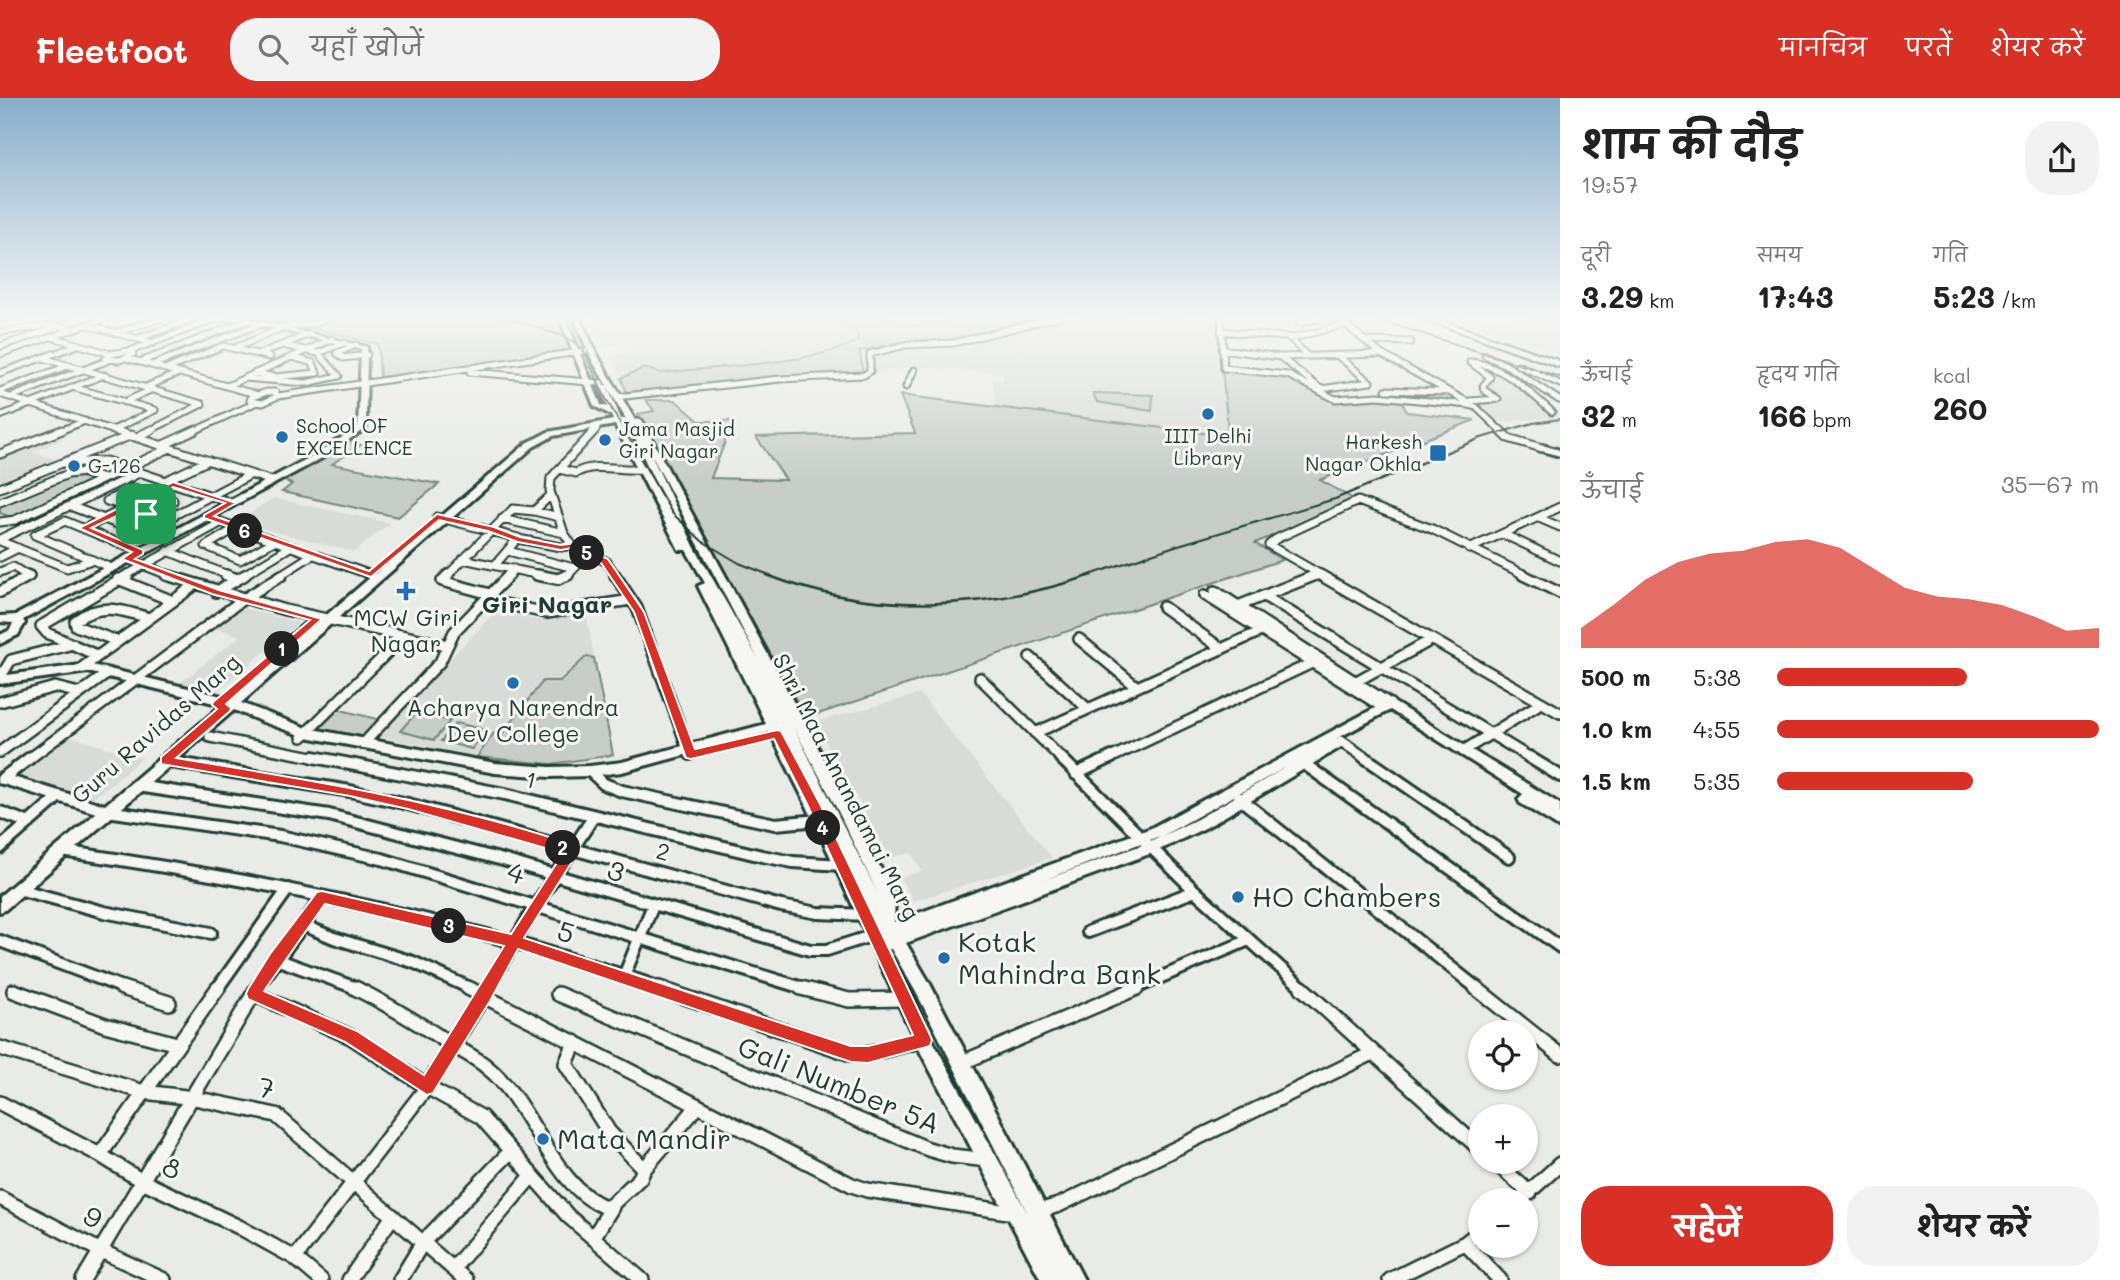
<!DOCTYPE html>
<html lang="hi">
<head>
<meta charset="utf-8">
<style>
	:root { --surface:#fff; --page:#f2f2f2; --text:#222; --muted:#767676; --accent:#d93025 }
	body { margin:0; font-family:Mali,"Playpen Sans Deva",sans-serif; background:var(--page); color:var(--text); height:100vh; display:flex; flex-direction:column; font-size:26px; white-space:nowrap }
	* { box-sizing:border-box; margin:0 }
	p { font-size:23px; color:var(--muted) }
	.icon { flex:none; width:38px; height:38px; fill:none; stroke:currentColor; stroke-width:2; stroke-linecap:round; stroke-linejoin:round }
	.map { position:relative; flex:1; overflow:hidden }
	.side { display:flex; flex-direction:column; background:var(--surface); width:560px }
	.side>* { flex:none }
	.fabs { position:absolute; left:1468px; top:922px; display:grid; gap:14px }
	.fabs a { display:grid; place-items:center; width:70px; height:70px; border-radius:50%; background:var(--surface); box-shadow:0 2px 5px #0004; font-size:35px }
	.pin { position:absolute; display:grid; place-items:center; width:60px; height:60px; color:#fff; margin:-30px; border-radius:14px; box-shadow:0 4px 10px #0006 }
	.km { position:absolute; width:35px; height:35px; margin:-18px; border-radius:50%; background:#222; color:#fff; font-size:19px; line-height:35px; text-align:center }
	.round { display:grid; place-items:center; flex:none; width:74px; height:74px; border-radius:28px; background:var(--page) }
	.head { display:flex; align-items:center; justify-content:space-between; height:119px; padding:0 21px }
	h1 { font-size:38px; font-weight:700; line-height:52px }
	.stats { display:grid; grid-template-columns:repeat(3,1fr); gap:10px; height:119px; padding:7px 21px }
	.stats div { display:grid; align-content:center }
	.stats b { font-size:30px; font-weight:700 }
	.stats small { font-size:19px; font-weight:400 }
	.stats p { font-size:19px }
	.chart { height:196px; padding:14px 21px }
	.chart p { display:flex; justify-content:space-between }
	.chart svg { width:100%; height:126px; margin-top:7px; fill:var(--accent); opacity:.7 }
	.primary-button { display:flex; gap:14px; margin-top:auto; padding:14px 21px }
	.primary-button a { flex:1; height:80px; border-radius:28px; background:var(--accent); color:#fff; font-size:28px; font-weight:700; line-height:80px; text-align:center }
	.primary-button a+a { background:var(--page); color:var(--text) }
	ul { padding:0 21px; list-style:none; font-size:23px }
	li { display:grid; grid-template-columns:112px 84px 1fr; align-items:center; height:52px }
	li i { height:18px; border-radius:9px; background:var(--accent) }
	header { display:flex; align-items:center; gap:42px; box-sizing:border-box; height:98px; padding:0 35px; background:var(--accent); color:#fff }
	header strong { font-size:33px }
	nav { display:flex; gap:38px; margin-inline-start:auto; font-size:24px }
	.search { width:490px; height:63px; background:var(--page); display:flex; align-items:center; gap:18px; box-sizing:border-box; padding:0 24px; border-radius:28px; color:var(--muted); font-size:26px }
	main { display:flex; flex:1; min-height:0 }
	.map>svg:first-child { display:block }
	.built { fill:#d8dcd8 }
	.green { fill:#c7cec9; stroke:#73867e; stroke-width:2 }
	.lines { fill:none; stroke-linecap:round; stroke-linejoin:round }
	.street-far4-casing { stroke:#1f3d34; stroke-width:9 }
	.street-far3-casing { stroke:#1f3d34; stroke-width:11 }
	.street-far2-casing { stroke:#1f3d34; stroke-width:14 }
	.street-far1-casing { stroke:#1f3d34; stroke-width:16 }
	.street-casing { stroke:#1f3d34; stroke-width:18 }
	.secondary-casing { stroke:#1f3d34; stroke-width:6 }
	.highway-casing { stroke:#1f3d34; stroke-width:5 }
	.street-far4 { stroke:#f6f6f2; stroke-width:5 }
	.street-far3 { stroke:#f6f6f2; stroke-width:7 }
	.street-far2 { stroke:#f6f6f2; stroke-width:9 }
	.street-far1 { stroke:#f6f6f2; stroke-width:10 }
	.street { stroke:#f6f6f2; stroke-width:13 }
	.secondary { fill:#f6f6f2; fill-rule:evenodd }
	.highway { fill:#f6f6f2; fill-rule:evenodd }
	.rail-far1 { stroke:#1f3d34; stroke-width:2 }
	.rail { stroke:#1f3d34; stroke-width:2.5 }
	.route { fill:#d93025; stroke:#fff; stroke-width:2; fill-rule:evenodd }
	.poi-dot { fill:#1f6fb2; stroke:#f6f6f2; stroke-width:2.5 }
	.labels { text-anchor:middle; stroke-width:6; stroke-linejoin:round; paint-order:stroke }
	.far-poi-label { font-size:19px; fill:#1f3d34; stroke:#f6f6f2; text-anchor:start }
	.poi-label { font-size:23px; fill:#1f3d34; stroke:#f6f6f2 }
	.street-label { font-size:23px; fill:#1f3d34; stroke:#f6f6f2 }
	.neighbourhood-label { font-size:24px; font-weight:bold; fill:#1f3d34; stroke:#f6f6f2 }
	.near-street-label { font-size:28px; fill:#1f3d34; stroke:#f6f6f2 }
	.near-poi-label { font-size:28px; fill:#1f3d34; stroke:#f6f6f2; text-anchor:start }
</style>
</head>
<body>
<header>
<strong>Fleetfoot</strong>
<div class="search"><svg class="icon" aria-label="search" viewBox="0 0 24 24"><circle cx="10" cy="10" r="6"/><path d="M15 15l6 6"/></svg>यहाँ खोजें</div>
<nav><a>मानचित्र</a><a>परतें</a><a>शेयर करें</a></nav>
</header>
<main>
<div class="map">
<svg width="1560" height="1182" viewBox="0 0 1560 1182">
	<rect width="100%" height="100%" fill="#e9ebe7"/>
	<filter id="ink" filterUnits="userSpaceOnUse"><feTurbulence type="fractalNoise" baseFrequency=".0143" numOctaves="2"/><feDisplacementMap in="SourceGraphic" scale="14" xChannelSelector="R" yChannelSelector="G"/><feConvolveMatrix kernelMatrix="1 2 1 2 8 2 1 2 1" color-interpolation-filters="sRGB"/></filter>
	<g filter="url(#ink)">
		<path class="built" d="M589,219H832L859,238L849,247L814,257L663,274L645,269L621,280L612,258L634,254L629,245L604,248Z
			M1059,219H1217L1228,331L1212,336L996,309L993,282L1003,283V275L911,269L873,277L869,258L907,248L946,247Z
			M1445,219H1560V256L1458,222Z
			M1481,271L1494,272L1530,292L1557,315L1549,316L1554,319L1506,324L1490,319L1474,304L1501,301L1486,292L1491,279Z
			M51,337L63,341L33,354L59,363L0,390V359Z
			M273,400L390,425L354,454L237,424Z
			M239,509L299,525L213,597L177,587L240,538L211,529Z
			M497,512L536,522L586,515L613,657L551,666L490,661L376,638Z
			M920,596L1052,760L914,803L900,780L922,773L911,755L890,760L815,624Z
			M68,638L142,660L90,703L14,678Z"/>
		<path class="green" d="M330,219H560L577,252L380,279L378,246L308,229Z
			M833,219H877L903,226L930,227L962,219H1037L945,243L913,241L860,253L863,274L790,278L627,295L621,280L644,270L662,275C708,269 825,265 858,242L857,235Z
			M1222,271L1287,276L1340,303L1378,298L1400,301L1407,314L1475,322L1320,382L1357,403L1255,445L1282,462L806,620L638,316L654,313L646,302H675L699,323H733L711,380L786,382L756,339L915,335L900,297L1211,336L1228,331Z
			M1093,295L1153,297L1152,313L1097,304Z
			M351,342L361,347L332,366L439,386L398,419L282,394L292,386L280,381Z
			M73,377L94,383L13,420L0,415V407Z
			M586,559L594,560L613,657L551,666L477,659L494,635L502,636L543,583H560Z
			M333,610L381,622L363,642L314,629Z
			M416,615L450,623L434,642L400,633Z
			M456,625L486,632L472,651L441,643Z"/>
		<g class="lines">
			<defs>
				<path id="street-far4" d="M275,219L289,222L305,219
					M1221,219L1224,270L1288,277L1335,301L1378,298L1469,307L1476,309L1502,334
					M1348,219L1350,221L1345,226L1381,256L1473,307
					M1299,225L1326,219
					M87,227L153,245
					M0,228L66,219
					M278,230L312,226L329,219
					M1221,233L1294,240L1345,226
					M0,234L53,227L73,231
					M118,234L165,219
					M52,239L111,256
					M139,240L199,219
					M1290,240L1307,258
					M1367,243L1411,244
					M356,247L337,255L343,260L367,257
					M1,248L56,230
					M235,250L282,230
					M1222,251L1280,259L1381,256
					M128,253L133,256L120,262L105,261L111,256Z
					M130,253L221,219
					M318,255L344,245
					M0,256L110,219
					M259,256L310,236
					M1485,257L1506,267L1559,302
					M1280,259L1321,291L1370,284L1338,258
					M43,260L202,306L147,334
					M126,260L255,296
					M140,264L248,222
					M152,267L261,226
					M1518,267L1560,286
					M167,271L223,248L270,259
					M470,274L601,285
					M0,275L78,247
					M255,275L275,279L317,275L313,265L292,259
					M244,280L306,285L339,278L318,255L283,247
					M227,288L332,241
					M72,289L155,312L113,332
					M146,289L179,275
					M906,289L914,272
					M1386,292L1447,294
					M0,293L70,267
					M267,294H275L278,298L263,305L250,303L251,299Z
					M0,296L118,334
					M278,298L585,253
					M11,299L109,262
					M616,299L780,281L864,277L870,273V256L905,247L954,245L1058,219
					M1469,303L1498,301L1484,292L1483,288L1490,279L1470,264C1501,266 1530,294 1552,314
					M124,304L153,291
					M0,318L104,277
					M57,334L85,323
					M192,334L255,305
					M594,334L599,327"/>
				<path id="street-far3" d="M113,332L272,383
					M595,332L551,380L550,393L564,435L572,447L607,464L616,478
					M1500,332L1508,340L1542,350
					M137,339L151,332
					M163,347L196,332
					M0,356L62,332
					M63,365L106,363L232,405
					M559,371L576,375C595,364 619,373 641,371
					M165,383L207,363
					M0,390L132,337
					M134,390L172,402L173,403L148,416L107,403Z
					M0,404L68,376L84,374L103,381
					M70,408L141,435
					M534,413L559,419
					M207,419L371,477
					M437,419L518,440L495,467
					M1539,420L1560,429
					M502,421L564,435
					M0,424L15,422L170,350
					M236,430L206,448L240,462L274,443
					M84,431L172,386
					M1503,436L1560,463
					M0,441L139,375
					M518,441L561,449L572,447
					M0,443L67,470L92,462
					M120,446L250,377
					M1469,451L1560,409
					M168,453L230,478
					M508,453L574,470
					M0,459L18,450
					M127,461L171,478
					M463,461L545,478
					M111,470L35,437L65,423L140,454
					M0,474L13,469L28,478
					M125,478L222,424
					M242,478L290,449
					M279,478L312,457
					M447,478L513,411L534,413L551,397
					M507,478L514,471
					M567,478L588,456
					M1311,478L1317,476
					M1323,478L1269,447L1276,441L1358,403L1432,431L1527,478"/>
				<path id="street-far2" d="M166,477L285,512L447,547
					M226,477L237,481
					M448,477L442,483L490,496
					M537,477L558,481L568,477
					M615,477L637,510L690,657
					M1320,477L1560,615
					M1523,477L1560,495
					M118,481L173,503
					M1215,493L1390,606
					M0,494L29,478L26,477
					M216,494L245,477
					M1205,497L1384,610
					M1264,498L1532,661
					M485,502L547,515L631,502
					M1238,508L1316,477
					M1163,509L1222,551
					M1079,541L1137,589
					M117,543L76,528L75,523C100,504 122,512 149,520
					M98,558L47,535L41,528L128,477
					M1030,559L1088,611
					M83,569L195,487
					M0,580L11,562L73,546
					M980,580L1062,661
					M1355,584L1431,542
					M0,604L55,589L79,595
					M1035,635L1270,529
					M210,639L323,661
					M302,639L404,538
					M1341,643L1367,661
					M363,646L440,564L454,534L509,477
					M1463,653L1541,605
					M0,654L108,575
					M29,661L242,502L282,477
					M1108,661L1312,565"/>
				<path id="street-far1" d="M314,659L505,696L762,758L793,764L842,767
					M1060,659L1195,793L1304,891
					M1364,659L1509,759
					M1529,659L1560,678
					M165,663L350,693L408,706L781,808L818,815L866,817
					M1303,665L1560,849
					M590,673L604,686L622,693L775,726L820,722
					M1076,676L1112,659
					M2,681L31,659
					M137,688L329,717L503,762L810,852H827L874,837
					M1239,700L1478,891
					M107,713L280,738L382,761L806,891
					M0,714L29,725
					M0,750L58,699
					M62,753C267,783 469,823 664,891
					M18,791L104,814L211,835
					M322,799L303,827L334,840L413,864L472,891
					M1088,834L1195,793
					M0,843L127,891
					M276,861L359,891
					M624,878L653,807
					M217,891L288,791
					M256,891L303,827
					M487,891L536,807L594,718
					M1133,891L1249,842"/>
				<path id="street" d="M122,890L169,905
					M355,890C389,907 420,926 452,947C464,954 478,961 488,970C533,1006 553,1092 608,1110L640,1080L644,1071L609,1034L566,966L575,944
					M468,890L852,1087L867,1092L1014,1115
					M659,890L851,956H868L924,942
					M801,890L849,902L904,901
					M1302,890L1480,1051
					M1476,890L1560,957
					M14,893L105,927L177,946
					M254,896L351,939L427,989L481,1019L568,1118L642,1182
					M558,896L928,1051L952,1058L988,1062
					M0,950L144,994L194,1000L276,1017L466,1182
					M961,965L1137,890
					M0,1005L100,1057L142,1083L239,1129L295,1160L321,1182
					M100,1057L218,890
					M1495,1064L1530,1095
					M644,1071L697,1009
					M0,1100L101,1153L164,1182
					M1520,1102L1560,1066
					M1038,1113L1059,1107L1373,955
					M593,1140L612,1109
					M1465,1145L1500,1182
					M295,1160L427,989L488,890
					M453,1171L531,1079
					M83,1182L257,890
					M349,1182L393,1118
					M400,1182L423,1144L511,1053
					M1390,1182L1465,1145L1480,1133"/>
				<path id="secondary" d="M222,219H241L367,249L366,330L322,360L23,522L25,525L18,537L0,546V537L10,532L13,525L0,524V518L16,517L316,356L358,329L361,251L234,221L212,224L209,222Z
					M559,219H565L601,307L608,309L599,288L603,286L607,288L621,321H626L592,262L573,219H579L600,262L635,322L638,321L642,323L801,618L805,622L804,624L850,709L895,799L894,824L1151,730L1390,602L1560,706V730L1520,705L1518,701L1523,696L1390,612L1336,641L1341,643L1343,646L1341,649L1207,729L1155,754L906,845L929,884L1084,1182H1041L921,955L806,706L770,634L622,674L590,678L550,679L495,675L306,639L263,624L234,612L5,812L0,814V798L96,715L0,685V675L105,707L222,607L88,574L0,586V578L88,566L230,600L288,551L283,550L281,547L283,544L314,518L318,517L323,520L527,345L548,334L613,322L611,317L594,308ZM628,324L664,405L623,326ZM615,327L678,450L679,452H686L705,485L698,488L766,626L622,664L590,668L550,669L495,665L307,630L241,605L533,349L553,338ZM649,352L758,561L694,448ZM793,628L836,709L878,796ZM1288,668L1197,721L1162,738ZM1160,738L1145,746L1044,782ZM889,851H891L917,896L1028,1116L933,943Z
					M1542,347L1560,352V358L1539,352V348Z"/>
				<path id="highway" d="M1420,219H1431L1560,263V269Z"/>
			</defs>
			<use href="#street-far4" class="street-far4-casing"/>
			<use href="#street-far3" class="street-far3-casing"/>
			<use href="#street-far2" class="street-far2-casing"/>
			<use href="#street-far1" class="street-far1-casing"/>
			<use href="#street" class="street-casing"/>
			<use href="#secondary" class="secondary-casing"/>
			<use href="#highway" class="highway-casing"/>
			<use href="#street-far4" class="street-far4"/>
			<use href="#street-far3" class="street-far3"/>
			<use href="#street-far2" class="street-far2"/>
			<use href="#street-far1" class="street-far1"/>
			<use href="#street" class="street"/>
			<use href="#secondary" class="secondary"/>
			<use href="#highway" class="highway"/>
			<path class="rail-far1" d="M506,219L568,240L583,251L605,299L672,415L702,443L739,465L772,478
				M1369,219L1560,279
				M1087,478L1175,448L1335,401L1481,340L1533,325L1560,321"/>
			<path class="rail" d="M767,477C871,518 988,512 1092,477"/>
		</g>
	</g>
	<linearGradient id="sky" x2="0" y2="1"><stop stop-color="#88aecb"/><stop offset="0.57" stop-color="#f5f6f4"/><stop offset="1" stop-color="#f5f6f4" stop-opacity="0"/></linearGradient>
	<rect width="1560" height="384" fill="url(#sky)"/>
	<path class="route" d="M173,384L236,405L214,418L369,473L437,416L494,429L520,439L561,447L575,445L608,461L644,514L695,651L777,632L781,633L820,706L930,937L932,942L930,948L868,965L851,964L518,851L490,903L433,995L427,997L345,944L248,901L246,896L248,891L270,856L317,794L322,793L511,836L563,755L408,711L350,698L161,666V659L217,611L212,607L213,604L310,522L212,496L122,461L132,454L79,430L123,408L146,413L166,404L149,396ZM173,389L225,405L204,417V420L371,479L439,422L488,433L518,444L561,452L571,450L601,465L634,514L686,660L691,661L774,641L807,706L913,937L868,948H851L524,840L577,756V748C447,704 312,682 176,660L230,613L231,610L226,606L322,521L219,492L146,465L135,461L143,456V452L91,430L127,413L146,419L176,405V402L160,396ZM325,806L504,848L424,977L357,933L264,893Z"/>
	<g class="poi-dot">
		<circle cx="1208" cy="316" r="7"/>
		<circle cx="282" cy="339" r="7"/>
		<circle cx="605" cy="342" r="7"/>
		<rect x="1429" y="346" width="18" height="18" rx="3.5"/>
		<circle cx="74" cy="368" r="7"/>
		<path d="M402.5 482.5h7v7h7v7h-7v7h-7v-7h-7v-7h7z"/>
		<circle cx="513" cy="585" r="7"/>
		<circle cx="1238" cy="799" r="7"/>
		<circle cx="944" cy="860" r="7"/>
		<circle cx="543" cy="1041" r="7"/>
	</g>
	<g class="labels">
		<g class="far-poi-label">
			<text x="296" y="335">School OF<tspan x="296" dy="22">EXCELLENCE</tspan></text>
			<text x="619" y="338">Jama Masjid<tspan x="619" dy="22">Giri Nagar</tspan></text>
			<text x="1208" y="345" text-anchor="middle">IIIT Delhi<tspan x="1208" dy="22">Library</tspan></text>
			<text x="1422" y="351" text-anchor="end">Harkesh<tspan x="1422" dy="22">Nagar Okhla</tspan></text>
			<text x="88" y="375">G-126</text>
		</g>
		<g class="poi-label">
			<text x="406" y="528">MCW Giri<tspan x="406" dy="26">Nagar</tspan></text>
			<text x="513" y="618">Acharya Narendra<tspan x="513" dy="26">Dev College</tspan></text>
		</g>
		<g class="street-label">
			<text transform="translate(156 631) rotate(-41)" y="8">Guru Ravidas Marg</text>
			<text transform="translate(531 682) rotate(14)" y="8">1</text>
			<text transform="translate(846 689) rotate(63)" y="8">Shri Maa Anandamai Marg</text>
			<text transform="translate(663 754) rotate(15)" y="8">2</text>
		</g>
		<g class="neighbourhood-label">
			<text x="547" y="515">Giri Nagar</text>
		</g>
		<g class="near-street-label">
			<text transform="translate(616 773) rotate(16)" y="10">3</text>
			<text transform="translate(516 775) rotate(18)" y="10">4</text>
			<text transform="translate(566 834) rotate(17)" y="10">5</text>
			<text transform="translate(839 987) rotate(22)" y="10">Gali Number 5A</text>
			<text transform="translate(266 990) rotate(15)" y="10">7</text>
			<text transform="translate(172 1070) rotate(26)" y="10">8</text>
			<text transform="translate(93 1119) rotate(27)" y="10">9</text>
		</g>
		<g class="near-poi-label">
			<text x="1252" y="809">HO Chambers</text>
			<text x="958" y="854">Kotak<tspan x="958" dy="32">Mahindra Bank</tspan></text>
			<text x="557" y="1051">Mata Mandir</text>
		</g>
	</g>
</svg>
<div class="fabs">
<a><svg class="icon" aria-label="locate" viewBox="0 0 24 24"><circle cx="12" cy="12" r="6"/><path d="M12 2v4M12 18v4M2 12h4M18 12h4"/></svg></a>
<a>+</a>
<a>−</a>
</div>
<div class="pin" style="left:146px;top:416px;background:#1e9e55"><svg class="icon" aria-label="arrive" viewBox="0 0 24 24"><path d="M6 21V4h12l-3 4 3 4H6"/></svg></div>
<b class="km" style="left:282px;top:551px">1</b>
<b class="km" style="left:563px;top:750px">2</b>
<b class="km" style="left:449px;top:828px">3</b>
<b class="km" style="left:823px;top:730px">4</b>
<b class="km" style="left:587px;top:455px">5</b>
<b class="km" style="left:245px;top:433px">6</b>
</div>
<section class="side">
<div class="head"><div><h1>शाम की दौड़</h1><p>19:57</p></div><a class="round"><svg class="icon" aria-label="share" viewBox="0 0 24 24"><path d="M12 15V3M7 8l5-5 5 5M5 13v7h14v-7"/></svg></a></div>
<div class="stats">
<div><p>दूरी</p><b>3.29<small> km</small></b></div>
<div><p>समय</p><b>17:43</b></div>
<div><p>गति</p><b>5:23<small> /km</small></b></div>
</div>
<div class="stats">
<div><p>ऊँचाई</p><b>32<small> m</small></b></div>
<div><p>हृदय गति</p><b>166<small> bpm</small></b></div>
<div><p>kcal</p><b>260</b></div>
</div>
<div class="chart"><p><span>ऊँचाई</span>35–67 m</p>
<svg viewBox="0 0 160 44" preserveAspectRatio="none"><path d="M0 44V37L10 29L20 20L30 14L40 11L50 10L60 7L70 6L80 9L90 16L100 23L110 26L120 27L130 29L140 33L150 38L160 37V44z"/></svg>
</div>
<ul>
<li><b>500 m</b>5:38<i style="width:59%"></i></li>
<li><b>1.0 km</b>4:55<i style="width:100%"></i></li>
<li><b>1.5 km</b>5:35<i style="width:61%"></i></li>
</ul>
<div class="primary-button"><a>सहेजें</a><a>शेयर करें</a></div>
</section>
</main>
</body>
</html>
